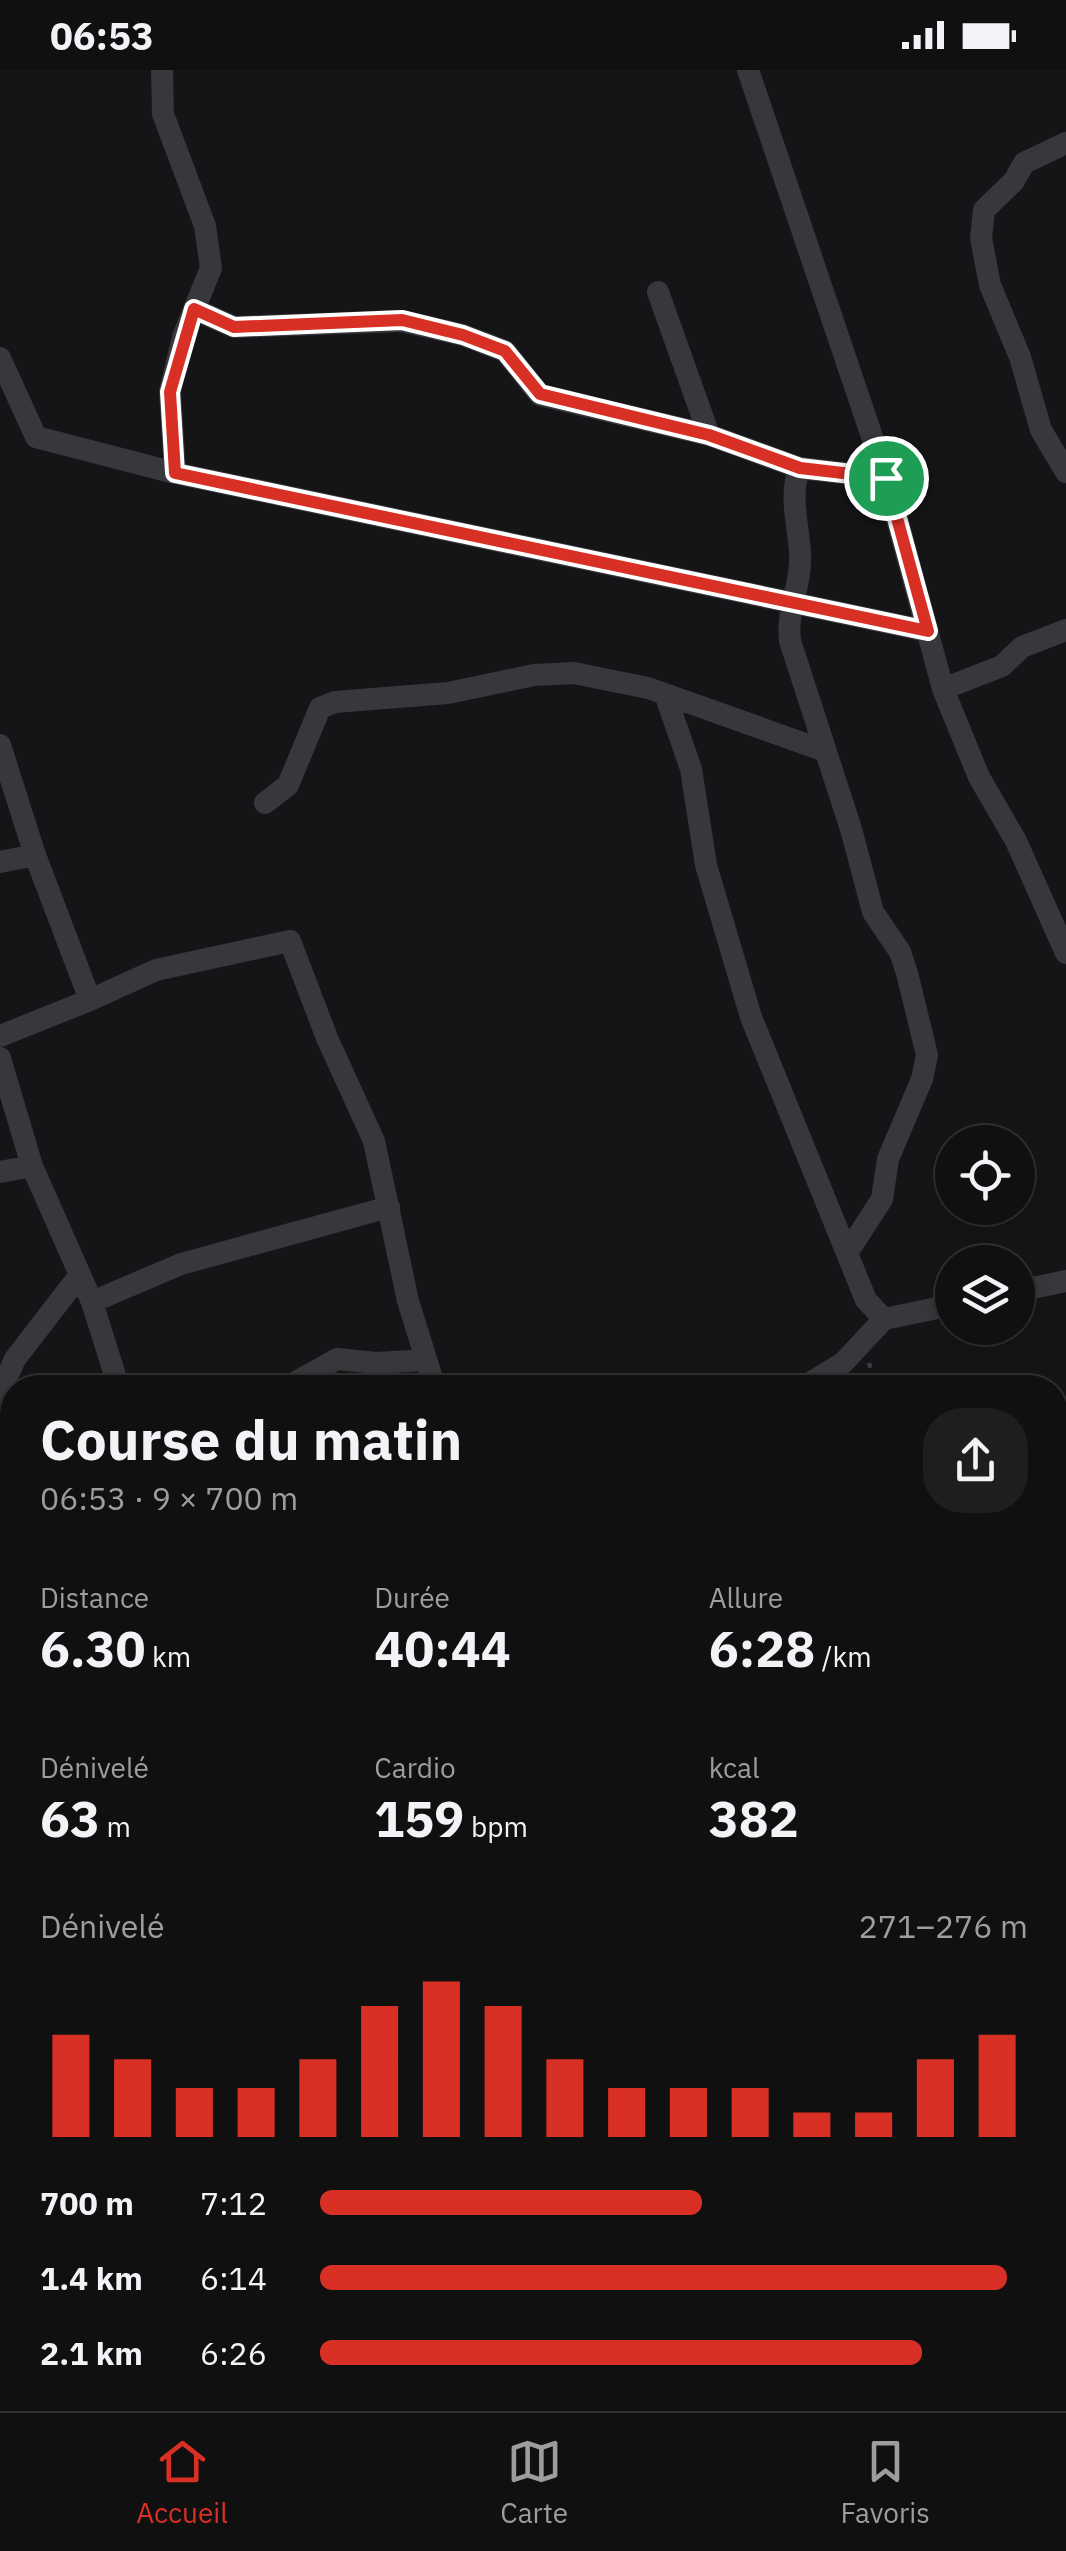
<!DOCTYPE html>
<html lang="fr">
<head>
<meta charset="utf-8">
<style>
	:root { --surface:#101011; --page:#1e1e1f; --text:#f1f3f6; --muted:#9c9d9f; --line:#303031; --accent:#d93025 }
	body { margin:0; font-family:"IBM Plex Sans",sans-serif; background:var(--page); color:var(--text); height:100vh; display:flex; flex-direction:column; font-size:38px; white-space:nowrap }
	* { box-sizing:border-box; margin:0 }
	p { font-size:32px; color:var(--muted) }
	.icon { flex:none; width:55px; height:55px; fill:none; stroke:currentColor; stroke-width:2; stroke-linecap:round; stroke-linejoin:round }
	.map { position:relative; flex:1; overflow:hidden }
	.sheet { position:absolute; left:0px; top:1305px; width:1068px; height:1038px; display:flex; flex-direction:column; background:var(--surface); border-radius:40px 40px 0 0; box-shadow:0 5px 15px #0003,0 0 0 2px var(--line) }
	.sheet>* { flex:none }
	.buttons { position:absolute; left:935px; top:1055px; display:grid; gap:20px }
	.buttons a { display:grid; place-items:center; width:100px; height:100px; border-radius:50%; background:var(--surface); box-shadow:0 5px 15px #0003,0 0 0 2px var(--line); font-size:50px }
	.pin { position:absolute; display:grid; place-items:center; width:85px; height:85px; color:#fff; margin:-42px; border:5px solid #fff; border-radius:50%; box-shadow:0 2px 10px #0007 }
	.round { display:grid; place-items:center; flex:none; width:105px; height:105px; border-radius:40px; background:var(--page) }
	.overview { display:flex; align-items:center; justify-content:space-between; height:170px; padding:0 40px }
	h1 { font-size:55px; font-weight:800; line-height:75px }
	.figures { display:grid; grid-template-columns:repeat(3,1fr); gap:15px; height:170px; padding:10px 40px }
	.figures div { display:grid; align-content:center }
	.figures b { font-size:50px; font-weight:800 }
	.figures small { font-size:28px; font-weight:400 }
	.figures p { font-size:28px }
	.chart { height:280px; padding:20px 40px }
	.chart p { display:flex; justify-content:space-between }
	.chart svg { width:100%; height:180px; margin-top:10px; stroke:var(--accent); stroke-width:6 }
	ul { padding:0 40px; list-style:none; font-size:32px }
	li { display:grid; grid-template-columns:160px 120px 1fr; align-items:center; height:75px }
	li i { height:25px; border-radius:12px; background:var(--accent) }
	.status { display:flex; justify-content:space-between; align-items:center; height:70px; padding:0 50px; background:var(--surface); direction:ltr }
	.status svg { height:28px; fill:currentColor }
	.tabs { display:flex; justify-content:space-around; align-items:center; height:140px; border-top:2px solid var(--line); background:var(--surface); font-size:28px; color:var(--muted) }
	.tabs a { display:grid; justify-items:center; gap:5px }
	.tabs .on { color:var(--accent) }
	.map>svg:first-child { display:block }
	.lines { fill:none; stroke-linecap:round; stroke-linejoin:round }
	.path { stroke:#3d3f42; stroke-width:4; stroke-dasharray:5 8; stroke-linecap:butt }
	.minor { stroke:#37383c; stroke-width:22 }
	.route-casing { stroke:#fff; stroke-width:20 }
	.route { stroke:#d93025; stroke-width:12 }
</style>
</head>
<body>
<div class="status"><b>06:53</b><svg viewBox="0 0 49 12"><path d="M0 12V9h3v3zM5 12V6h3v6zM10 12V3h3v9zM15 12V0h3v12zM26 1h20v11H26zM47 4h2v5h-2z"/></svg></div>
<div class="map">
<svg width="1066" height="2341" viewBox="0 0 1066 2341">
	<rect width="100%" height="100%" fill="#151517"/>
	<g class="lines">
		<path class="path" d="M869,1293L876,1318"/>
		<path class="minor" d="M162,0L163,44L205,156L211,198L183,267L170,321L175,403
			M748,0L886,408L943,619
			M1066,73L1024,93L1014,111L984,140L981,168L990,215L1020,287L1041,360L1066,402
			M658,222L709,365
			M194,239L234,257L402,251L463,265L505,281L540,325L709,365L800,398L886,408
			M0,288L36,367L175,403L927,561
			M800,398C788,425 799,456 800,484C802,514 786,540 790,571L851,759L873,842L900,882L907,903L927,985L922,1009L888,1089L882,1129L847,1183
			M1066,560L1022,577L1002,596L943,619L979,707L1016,771L1066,883
			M665,624L691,699L706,795L751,947L866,1230L884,1249
			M0,675L35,785L90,930L156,900L290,871L327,968L374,1071L408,1231L435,1318
			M265,733L288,715L320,638L335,632L448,623L534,605L574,603L648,618L825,681
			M0,792L35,785
			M0,966L90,930
			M0,988L32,1096L92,1232L119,1318
			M0,1102L32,1096
			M1018,1221L1066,1211
			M92,1232L181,1194L389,1137
			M285,1318L337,1289L376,1293L426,1290
			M802,1318L843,1293L884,1249L952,1235
			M0,1323L15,1289L79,1206
			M0,1417L12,1416
			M0,1578L12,1575
			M0,1754L12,1756
			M1055,2039L1066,2041"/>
	</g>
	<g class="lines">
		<defs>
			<path id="route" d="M194,239L234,257L402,250L463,265L505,281L540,324L709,365L800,398L886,408L928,561L175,403L170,322Z"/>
		</defs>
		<use href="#route" class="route-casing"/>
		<use href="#route" class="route"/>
	</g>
</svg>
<div class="buttons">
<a><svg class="icon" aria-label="locate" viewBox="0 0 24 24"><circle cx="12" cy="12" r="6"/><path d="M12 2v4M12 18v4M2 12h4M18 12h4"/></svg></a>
<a><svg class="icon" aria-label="layers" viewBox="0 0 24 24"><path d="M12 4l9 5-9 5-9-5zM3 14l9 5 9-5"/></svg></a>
</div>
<div class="pin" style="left:886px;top:408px;background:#1e9e55"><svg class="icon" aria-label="arrive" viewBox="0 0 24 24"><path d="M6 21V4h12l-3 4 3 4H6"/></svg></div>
<section class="sheet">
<div class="overview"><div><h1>Course du matin</h1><p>06:53 · 9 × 700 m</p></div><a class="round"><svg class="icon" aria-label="share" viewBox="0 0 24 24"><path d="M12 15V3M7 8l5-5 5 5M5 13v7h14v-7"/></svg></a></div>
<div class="figures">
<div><p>Distance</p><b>6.30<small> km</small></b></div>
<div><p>Durée</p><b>40:44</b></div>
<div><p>Allure</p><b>6:28<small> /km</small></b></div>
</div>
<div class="figures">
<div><p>Dénivelé</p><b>63<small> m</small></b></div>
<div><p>Cardio</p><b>159<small> bpm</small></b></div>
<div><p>kcal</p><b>382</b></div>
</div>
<div class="chart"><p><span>Dénivelé</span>271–276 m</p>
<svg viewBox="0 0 160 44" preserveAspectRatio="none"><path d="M5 44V19M15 44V25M25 44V32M35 44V32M45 44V25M55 44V12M65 44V6M75 44V12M85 44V25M95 44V32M105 44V32M115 44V32M125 44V38M135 44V38M145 44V25M155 44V19"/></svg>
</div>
<ul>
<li><b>700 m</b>7:12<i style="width:54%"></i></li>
<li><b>1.4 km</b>6:14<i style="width:97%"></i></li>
<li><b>2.1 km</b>6:26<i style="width:85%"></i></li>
</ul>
</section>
</div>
<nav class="tabs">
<a class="on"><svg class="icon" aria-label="home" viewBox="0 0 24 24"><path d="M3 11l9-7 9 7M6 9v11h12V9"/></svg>Accueil</a>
<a><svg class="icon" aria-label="map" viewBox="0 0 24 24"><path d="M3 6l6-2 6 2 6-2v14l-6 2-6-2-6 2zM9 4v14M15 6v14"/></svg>Carte</a>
<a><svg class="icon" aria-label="saved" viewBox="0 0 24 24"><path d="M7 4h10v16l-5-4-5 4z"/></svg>Favoris</a>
</nav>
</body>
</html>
